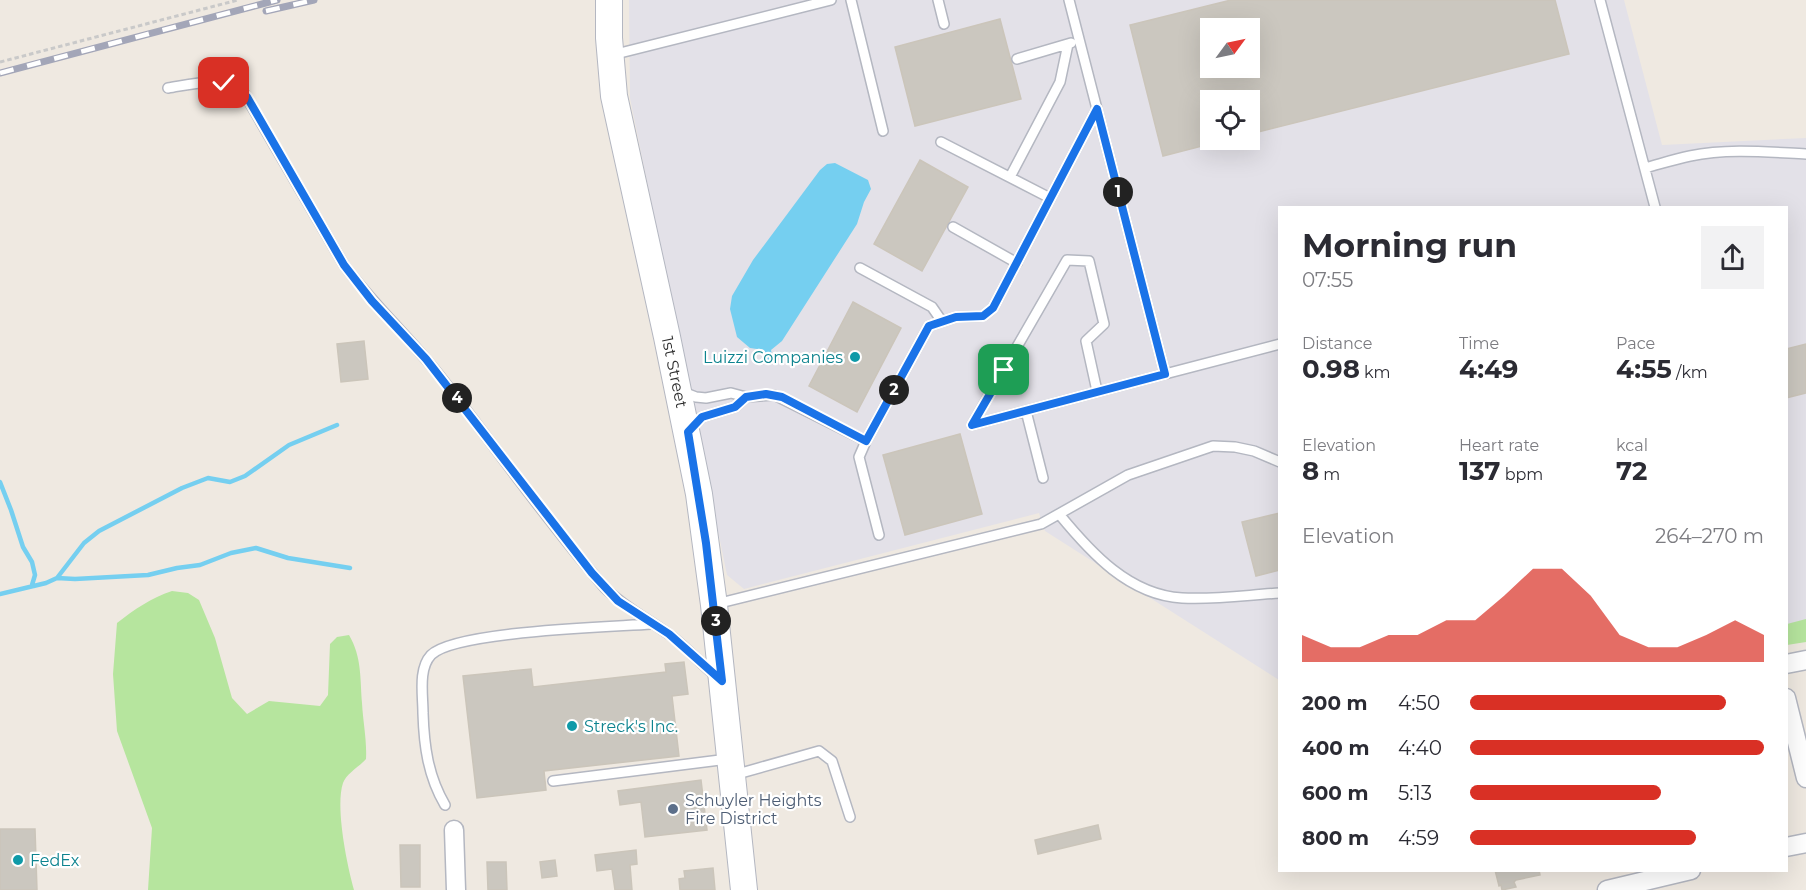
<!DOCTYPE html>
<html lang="en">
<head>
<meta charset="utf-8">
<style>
	:root { --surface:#fff; --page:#f2f2f3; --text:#2b2b33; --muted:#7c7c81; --accent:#d93025 }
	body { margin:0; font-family:Montserrat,sans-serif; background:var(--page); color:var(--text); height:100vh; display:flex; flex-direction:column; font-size:22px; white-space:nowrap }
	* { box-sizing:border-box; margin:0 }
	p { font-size:20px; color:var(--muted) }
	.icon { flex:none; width:33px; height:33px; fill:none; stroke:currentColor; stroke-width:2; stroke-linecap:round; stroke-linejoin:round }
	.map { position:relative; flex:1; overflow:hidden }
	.panel { position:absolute; left:1278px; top:206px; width:510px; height:666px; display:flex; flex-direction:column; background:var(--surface); border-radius:0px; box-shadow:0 6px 24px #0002 }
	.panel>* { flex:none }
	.needle { width:39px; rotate:57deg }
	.controls { position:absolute; left:1200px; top:18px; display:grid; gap:12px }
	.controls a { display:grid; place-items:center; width:60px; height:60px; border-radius:0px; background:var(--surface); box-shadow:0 6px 24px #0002; font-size:30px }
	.pin { position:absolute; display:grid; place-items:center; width:51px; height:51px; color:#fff; margin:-26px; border-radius:12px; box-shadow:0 3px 9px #0006 }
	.km { position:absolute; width:30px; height:30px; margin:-15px; border-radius:50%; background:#222; color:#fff; font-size:16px; line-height:30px; text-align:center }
	.round { display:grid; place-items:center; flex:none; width:63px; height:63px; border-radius:0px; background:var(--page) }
	.overview { display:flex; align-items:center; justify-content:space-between; height:102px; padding:0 24px }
	h1 { font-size:33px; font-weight:700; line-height:45px }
	.metrics { display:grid; grid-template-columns:repeat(3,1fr); gap:9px; height:102px; padding:6px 24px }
	.metrics div { display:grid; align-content:center }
	.metrics b { font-size:26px; font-weight:700 }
	.metrics small { font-size:16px; font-weight:400 }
	.metrics p { font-size:16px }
	.chart { height:168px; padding:12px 24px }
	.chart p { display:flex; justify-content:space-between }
	.chart svg { width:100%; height:108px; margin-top:6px; fill:var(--accent); opacity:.7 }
	ul { padding:0 24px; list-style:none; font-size:20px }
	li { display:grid; grid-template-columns:96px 72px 1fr; align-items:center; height:45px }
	li i { height:15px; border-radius:8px; background:var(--accent) }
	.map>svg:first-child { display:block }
	.industrial { fill:#e3e1e8; fill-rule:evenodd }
	.green { fill:#b6e59e }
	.water { fill:#75cff0 }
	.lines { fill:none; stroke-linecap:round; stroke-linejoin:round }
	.stream { stroke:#75cff0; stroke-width:4.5 }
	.building { fill:#cbc7bf; stroke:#cbc5ba; stroke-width:1.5; fill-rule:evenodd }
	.lane-casing { stroke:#b4b7c1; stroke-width:12 }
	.street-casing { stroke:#b4b7c1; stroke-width:21 }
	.secondary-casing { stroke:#b4b7c1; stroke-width:28 }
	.path { stroke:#c9c9c9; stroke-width:3; stroke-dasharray:4.5 3; stroke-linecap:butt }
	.lane { stroke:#fff; stroke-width:9 }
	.street { stroke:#fff; stroke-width:18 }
	.secondary { stroke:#fff; stroke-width:26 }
	.rail-casing { stroke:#a3a6b8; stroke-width:7 }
	.rail { stroke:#fff; stroke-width:4.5; stroke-dasharray:14; stroke-linecap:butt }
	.route-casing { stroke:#fff; stroke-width:12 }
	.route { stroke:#1a73e8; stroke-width:8 }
	.culture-dot { fill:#0f9aa8; stroke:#fff; stroke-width:2 }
	.service-dot { fill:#5c6f8a; stroke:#fff; stroke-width:2 }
	.labels { text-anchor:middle; stroke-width:4.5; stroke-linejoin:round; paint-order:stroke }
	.culture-label { font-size:16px; fill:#0d838f; stroke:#fff; text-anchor:start }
	.street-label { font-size:16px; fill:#2e2e2e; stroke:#fff }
	.service-label { font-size:16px; fill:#4e5e75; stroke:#fff; text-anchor:start }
</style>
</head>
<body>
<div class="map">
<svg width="1806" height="890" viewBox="0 0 1806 890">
	<rect width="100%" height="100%" fill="#efe9e1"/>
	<path class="industrial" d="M629,0H1624L1662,145L1806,138V623L1787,628L1786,207H1280L1279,680L1045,531L1039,513L744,589L727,575L630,98ZM1210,28H1250V68H1210ZM1210,100H1250V140H1210Z"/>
	<path class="green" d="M172,591L188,593L199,600L215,638L232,698L247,714L269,701L320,706L328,695L330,644L337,637L349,635C362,657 360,679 362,703C363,722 367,740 366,759C360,766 346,774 343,783C335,807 347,865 354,890H148L152,828L117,731L113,674L117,623C135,609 151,598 172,591Z
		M1806,619V642L1787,645V624Z"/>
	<path class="water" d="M835,163L868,180L871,189L864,202L857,224L782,341L771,350L773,360L767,362L764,350L750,348L737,337L730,309L732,296L753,260L820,170L827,164Z"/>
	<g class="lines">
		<path class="stream" d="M0,482L11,510L23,547L32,562L35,575L32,585L34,586
			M57,578L84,543L99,531L182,488L208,478L230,482L245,476L289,445L337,425
			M0,594L46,583L57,578L75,579L148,575L177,568L200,565L231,553L256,548L288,558L350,568"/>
	</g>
	<path class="building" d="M1231,0H1555L1569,54L1250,134V100H1210V144L1163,156L1130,25ZM1210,28H1250V68H1210Z
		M1000,19L1021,99L915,126L895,47Z
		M920,160L968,187L922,271L874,244Z
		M853,302L901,328L857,412L809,386Z
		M364,341L368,379L341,382L337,344Z
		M1806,344V393L1786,398V349Z
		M960,434L982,514L905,535L883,455Z
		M1280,513V570L1256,576L1242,522Z
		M684,662L688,694L672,696L679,756L544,771L546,790L477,798L463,676L531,669L533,687L666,672L665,664Z
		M701,780L707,830L645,837L641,802L620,805L618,791Z
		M1098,825L1101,839L1038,854L1035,840Z
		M0,829H35L37,890H0Z
		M400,845H420V887H401Z
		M636,850L637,864L630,865L632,890H615L612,869L597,871L595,855Z
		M555,860L557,876L542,878L540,862Z
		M487,862H506L507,890H488Z
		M713,868L715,890H680L679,879L685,878L684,871Z
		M1495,870H1539L1540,875L1516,880L1514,882L1516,887L1502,890L1501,885L1499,886Z"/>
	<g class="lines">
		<defs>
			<path id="lane" d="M851,0L883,131
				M938,0L944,24
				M1069,0L1165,374L1280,344
				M1600,0L1655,207
				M612,55L831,0
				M1017,59L1071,43
				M168,88C193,84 223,75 244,93L344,265C373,304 409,337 439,375C495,446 546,520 605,588C625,608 648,619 670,635C686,647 700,663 716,676
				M941,142L1050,198
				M1645,168C1660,164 1675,159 1690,156C1728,148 1767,152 1806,154
				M1010,177L1060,82L1068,44
				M953,227L1017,263
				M860,268L932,307L941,320
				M683,392L696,397L706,398L731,393L746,397L774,395L866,441L859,457L879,535
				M1026,411L1043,478
				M972,425L1067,260L1089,261L1104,324L1086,341L1097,391
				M972,425L1165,374
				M690,429L702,417L735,407L746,397
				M866,441L929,326L956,317L983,316L993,308L1097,109
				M1059,514C1091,553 1129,595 1182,598C1214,600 1247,595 1280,593
				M716,604L1041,524L1128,475L1213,446L1235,447L1254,451L1280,462
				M734,775L819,751L832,761L850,817
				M553,781L728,759
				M445,805C428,776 424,746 423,713C423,695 418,669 431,655C454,631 611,627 651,624"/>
			<path id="street" d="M1786,664L1806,660
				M1786,698L1806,778
				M454,830L456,890
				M1786,847L1806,843
				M1607,890L1691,870"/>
			<path id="secondary" d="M609,0V38L614,96L667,337L699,494L714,605L744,890"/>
		</defs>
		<use href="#lane" class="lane-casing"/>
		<use href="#street" class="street-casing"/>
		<use href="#secondary" class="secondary-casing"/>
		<path class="path" d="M0,62L238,0"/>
		<use href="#lane" class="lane"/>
		<use href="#street" class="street"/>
		<use href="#secondary" class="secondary"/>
		<defs>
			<path id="rail" d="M266,11L314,0
				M0,73L277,0"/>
		</defs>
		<use href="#rail" class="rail-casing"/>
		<use href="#rail" class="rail"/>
	</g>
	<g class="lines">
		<defs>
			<path id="route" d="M224,83L236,87L247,97L344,265L372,301L426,359L592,573L618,601L669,634L722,681L706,543L688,432L702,417L735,407L746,397L766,394L782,397L866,441L929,326L956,317L983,316L993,308L1097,109L1165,374L972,425L1004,370"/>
		</defs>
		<use href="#route" class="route-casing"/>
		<use href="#route" class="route"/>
	</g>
	<g class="culture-dot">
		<circle cx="855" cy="357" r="6"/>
		<circle cx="572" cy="726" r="6"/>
		<circle cx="18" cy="860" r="6"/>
	</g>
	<circle class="service-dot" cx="673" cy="809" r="6"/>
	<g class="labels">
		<g class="culture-label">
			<text x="843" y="363" text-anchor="end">Luizzi Companies</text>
			<text x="584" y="732">Streck's Inc.</text>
			<text x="30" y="866">FedEx</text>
		</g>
		<g class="street-label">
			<text transform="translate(675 372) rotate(78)" y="6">1st Street</text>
		</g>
		<g class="service-label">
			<text x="685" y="806">Schuyler Heights<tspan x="685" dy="18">Fire District</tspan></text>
		</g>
	</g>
</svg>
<div class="controls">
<a><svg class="needle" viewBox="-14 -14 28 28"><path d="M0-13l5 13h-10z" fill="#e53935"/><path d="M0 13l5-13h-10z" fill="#7c7c81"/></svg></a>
<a><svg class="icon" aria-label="locate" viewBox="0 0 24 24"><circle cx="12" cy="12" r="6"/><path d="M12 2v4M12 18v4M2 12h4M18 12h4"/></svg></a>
</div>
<div class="pin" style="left:1004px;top:370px;background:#1e9e55"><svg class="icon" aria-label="arrive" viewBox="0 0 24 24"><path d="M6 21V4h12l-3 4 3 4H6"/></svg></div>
<div class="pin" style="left:224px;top:83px;background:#d93025"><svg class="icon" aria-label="check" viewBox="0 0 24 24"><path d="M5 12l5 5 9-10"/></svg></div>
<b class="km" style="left:1118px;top:192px">1</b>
<b class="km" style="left:894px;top:390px">2</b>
<b class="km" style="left:716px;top:621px">3</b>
<b class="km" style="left:457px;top:398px">4</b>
<section class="panel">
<div class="overview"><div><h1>Morning run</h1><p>07:55</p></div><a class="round"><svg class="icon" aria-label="share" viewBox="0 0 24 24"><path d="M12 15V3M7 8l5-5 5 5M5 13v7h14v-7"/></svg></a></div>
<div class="metrics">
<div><p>Distance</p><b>0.98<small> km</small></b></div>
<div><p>Time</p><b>4:49</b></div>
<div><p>Pace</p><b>4:55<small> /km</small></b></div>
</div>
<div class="metrics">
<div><p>Elevation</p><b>8<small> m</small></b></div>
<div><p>Heart rate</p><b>137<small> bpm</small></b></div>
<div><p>kcal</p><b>72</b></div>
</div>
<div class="chart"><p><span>Elevation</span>264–270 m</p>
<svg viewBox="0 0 160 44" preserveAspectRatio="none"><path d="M0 44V33L10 38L20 38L30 33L40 33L50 27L60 27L70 17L80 6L90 6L100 17L110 33L120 38L130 38L140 33L150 27L160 33V44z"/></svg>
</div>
<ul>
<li><b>200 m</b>4:50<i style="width:87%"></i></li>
<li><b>400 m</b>4:40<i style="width:100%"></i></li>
<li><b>600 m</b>5:13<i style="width:65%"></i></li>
<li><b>800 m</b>4:59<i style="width:77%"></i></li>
</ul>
</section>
</div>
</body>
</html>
